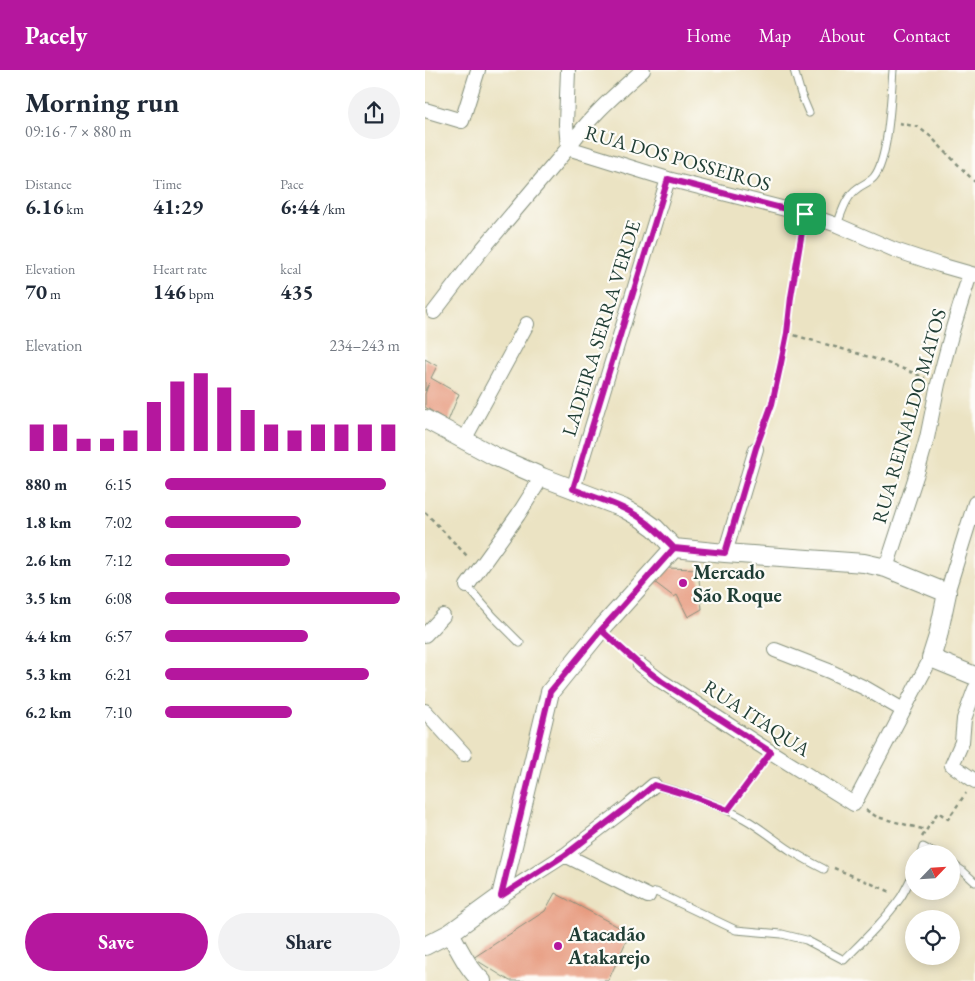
<!DOCTYPE html>
<html lang="en">
<head>
<meta charset="utf-8">
<style>
	:root { --surface:#fff; --page:#f2f2f3; --text:#1f2937; --muted:#747a83; --accent:#b5179e }
	body { margin:0; font-family:"EB Garamond",serif; background:var(--page); color:var(--text); height:100vh; display:flex; flex-direction:column; font-size:19px; white-space:nowrap }
	* { box-sizing:border-box; margin:0 }
	p { font-size:16px; color:var(--muted) }
	.icon { flex:none; width:28px; height:28px; fill:none; stroke:currentColor; stroke-width:2; stroke-linecap:round; stroke-linejoin:round }
	.map { position:relative; flex:1; overflow:hidden }
	.details { display:flex; flex-direction:column; background:var(--surface); width:425px }
	.details>* { flex:none }
	.needle { width:32px; rotate:65deg }
	.tools { position:absolute; left:480px; top:775px; display:grid; gap:10px }
	.tools a { display:grid; place-items:center; width:55px; height:55px; border-radius:50%; background:var(--surface); box-shadow:0 2px 12px #0003; font-size:25px }
	.pin { position:absolute; display:grid; place-items:center; width:42px; height:42px; color:#fff; margin:-21px; border-radius:10px; box-shadow:0 2px 8px #0006 }
	.round { display:grid; place-items:center; flex:none; width:52px; height:52px; border-radius:26px; background:var(--page) }
	.headline { display:flex; align-items:center; justify-content:space-between; height:85px; padding:0 25px }
	h1 { font-size:28px; font-weight:700; line-height:38px }
	.figures { display:grid; grid-template-columns:repeat(3,1fr); gap:8px; height:85px; padding:5px 25px }
	.figures div { display:grid; align-content:center }
	.figures b { font-size:21px; font-weight:700 }
	.figures small { font-size:14px; font-weight:400 }
	.figures p { font-size:14px }
	.chart { height:140px; padding:10px 25px }
	.chart p { display:flex; justify-content:space-between }
	.chart svg { width:100%; height:90px; margin-top:5px; stroke:var(--accent); stroke-width:6 }
	.primary-button { display:flex; gap:10px; margin-top:auto; padding:10px 25px }
	.primary-button a { flex:1; height:58px; border-radius:30px; background:var(--accent); color:#fff; font-size:20px; font-weight:700; line-height:58px; text-align:center }
	.primary-button a+a { background:var(--page); color:var(--text) }
	ul { padding:0 25px; list-style:none; font-size:16px }
	li { display:grid; grid-template-columns:80px 60px 1fr; align-items:center; height:38px }
	li i { height:12px; border-radius:6px; background:var(--accent) }
	header { display:flex; align-items:center; gap:30px; box-sizing:border-box; height:70px; padding:0 25px; background:var(--accent); color:#fff }
	header strong { font-size:24px }
	nav { display:flex; gap:28px; margin-inline-start:auto; font-size:18px }
	main { display:flex; flex:1; min-height:0 }
	.map>svg:first-child { display:block }
	.building { fill:#e79b80 }
	.lines { fill:none; stroke-linecap:round; stroke-linejoin:round }
	.service-casing { stroke:#85907c; stroke-width:9 }
	.minor-casing { stroke:#85907c; stroke-width:16 }
	.tertiary-casing { stroke:#85907c; stroke-width:20 }
	.path { stroke:#85907c; stroke-width:2.5; stroke-dasharray:4 4; stroke-linecap:butt }
	.service { stroke:#fff; stroke-width:7 }
	.minor { stroke:#fff; stroke-width:14 }
	.tertiary { stroke:#fff; stroke-width:18 }
	.route-casing { stroke:#fff; stroke-width:10 }
	.route { stroke:#b5179e; stroke-width:6 }
	.poi-dot { fill:#b5179e; stroke:#fdfcf7; stroke-width:2 }
	.labels { text-anchor:middle; stroke-width:4.5; stroke-linejoin:round; paint-order:stroke }
	.street-label { font-size:20px; fill:#1f3d34; stroke:#fdfcf7 }
	.poi-label { font-size:20px; font-weight:bold; fill:#1f3d34; stroke:#fdfcf7; text-anchor:start }
</style>
</head>
<body>
<header>
<strong>Pacely</strong>
<nav><a>Home</a><a>Map</a><a>About</a><a>Contact</a></nav>
</header>
<main>
<section class="details">
<div class="headline"><div><h1>Morning run</h1><p>09:16 · 7 × 880 m</p></div><a class="round"><svg class="icon" aria-label="share" viewBox="0 0 24 24"><path d="M12 15V3M7 8l5-5 5 5M5 13v7h14v-7"/></svg></a></div>
<div class="figures">
<div><p>Distance</p><b>6.16<small> km</small></b></div>
<div><p>Time</p><b>41:29</b></div>
<div><p>Pace</p><b>6:44<small> /km</small></b></div>
</div>
<div class="figures">
<div><p>Elevation</p><b>70<small> m</small></b></div>
<div><p>Heart rate</p><b>146<small> bpm</small></b></div>
<div><p>kcal</p><b>435</b></div>
</div>
<div class="chart"><p><span>Elevation</span>234–243 m</p>
<svg viewBox="0 0 160 44" preserveAspectRatio="none"><path d="M5 44V31M15 44V31M25 44V38M35 44V38M45 44V34M55 44V20M65 44V10M75 44V6M85 44V13M95 44V24M105 44V31M115 44V34M125 44V31M135 44V31M145 44V31M155 44V31"/></svg>
</div>
<ul>
<li><b>880 m</b>6:15<i style="width:94%"></i></li>
<li><b>1.8 km</b>7:02<i style="width:58%"></i></li>
<li><b>2.6 km</b>7:12<i style="width:53%"></i></li>
<li><b>3.5 km</b>6:08<i style="width:100%"></i></li>
<li><b>4.4 km</b>6:57<i style="width:61%"></i></li>
<li><b>5.3 km</b>6:21<i style="width:87%"></i></li>
<li><b>6.2 km</b>7:10<i style="width:54%"></i></li>
</ul>
<div class="primary-button"><a>Save</a><a>Share</a></div>
</section>
<div class="map">
<svg width="550" height="911" viewBox="0 0 550 911">
	<rect width="100%" height="100%" fill="#fdfcf7"/>
	<filter id="ink" filterUnits="userSpaceOnUse"><feTurbulence type="fractalNoise" baseFrequency=".02" numOctaves="2"/><feDisplacementMap in="SourceGraphic" scale="10" xChannelSelector="R" yChannelSelector="G"/><feConvolveMatrix kernelMatrix="1 2 1 2 8 2 1 2 1" color-interpolation-filters="sRGB"/></filter>
	<filter id="wash" filterUnits="userSpaceOnUse"><feTurbulence type="fractalNoise" baseFrequency=".0096" numOctaves="4" result="noise"/><feDisplacementMap in="SourceGraphic" scale="20" xChannelSelector="R" yChannelSelector="G"/><feGaussianBlur stdDeviation="1.12" result="paint"/><feColorMatrix in="noise" values="0 0 0 0 0 0 0 0 0 0 0 0 0 0 0 0 0 1.4 0 .05"/><feComposite in="paint" operator="in"/></filter>
	<g filter="url(#wash)">
		<rect width="100%" height="100%" fill="#ebe3c3"/>
		<g id="blocks">
			<path class="building" d="M0,289L12,296L6,308L34,324L23,351L0,337V324L4,313L0,321Z
				M241,498L273,499L277,539L263,547L252,525L249,527L228,511Z
				M130,823L205,863L183,911H85L48,888L120,841Z"/>
		</g>
	</g>
	<g filter="url(#ink)">
		<use href="#blocks" fill-opacity="0" stroke="#85907c" stroke-width="1"/>
		<g class="lines">
			<defs>
				<path id="service" d="M369,0L376,24L384,43
					M412,155C417,142 421,126 433,118C438,114 445,112 449,107C464,89 466,24 468,0
					M42,516L68,546L95,573
					M229,715C260,724 292,733 320,749C336,758 350,770 365,780C376,787 387,793 399,799
					M496,784L498,777L511,784
					M526,793L539,802L550,812
					M223,826L231,822L311,860L357,864L381,870L419,890C439,870 460,850 476,827C481,819 485,810 489,802"/>
				<path id="minor" d="M0,40L37,51L53,0
					M143,78L243,109L380,144L412,155L470,180L515,195L550,205
					M143,78L141,54L143,0
					M9,242L55,182L143,78C165,46 190,25 218,0
					M39,370L102,254
					M148,419L243,109
					M300,483L331,379
					M461,498L493,400L502,368L513,314L528,258L545,204
					M42,516L93,445L117,407
					M522,523L550,433
					M0,565L18,546
					M350,580L404,601L440,618L478,640
					M215,595L236,611L333,674L429,734L506,588
					M550,619L539,649L537,672L527,695L550,711
					M0,641L39,684
					M140,785L223,826
					M76,826L140,785L204,736L229,715"/>
				<path id="tertiary" d="M0,349L69,386L117,407L198,438L216,448L230,458L249,478L300,483L439,493L461,498L522,523L513,566L506,588L550,606
					M25,863C34,879 43,899 57,911
					M0,876L25,863L76,826L125,622L176,559L249,478"/>
			</defs>
			<use href="#service" class="service-casing"/>
			<use href="#minor" class="minor-casing"/>
			<use href="#tertiary" class="tertiary-casing"/>
			<path class="path" d="M474,53L493,57L505,66L550,112
				M362,263C408,277 456,288 500,308
				M336,365L347,334L356,293L362,263L366,227L378,158
				M0,442L44,488
				M188,571L205,585
				M310,731L338,693
				M441,740L452,747L501,760
				M497,767L513,742L523,749L541,723
				M409,798L466,822"/>
			<use href="#service" class="service"/>
			<use href="#minor" class="minor"/>
			<use href="#tertiary" class="tertiary"/>
		</g>
	</g>
	<g class="lines" filter="url(#ink)">
		<defs>
			<path id="route" d="M380,144L243,109L148,419C171,428 197,435 217,449C229,457 239,468 249,478L176,560L215,595L236,611L346,682L303,740L266,726L229,715L204,736L140,785L76,826L125,622L176,560L249,478L300,483L331,378L347,334L356,293L362,263L366,227L380,144"/>
		</defs>
		<use href="#route" class="route-casing"/>
		<use href="#route" class="route"/>
	</g>
	<g class="poi-dot">
		<circle cx="258" cy="513" r="5"/>
		<circle cx="133" cy="876" r="5"/>
	</g>
	<g class="labels">
		<g class="street-label">
			<text transform="translate(253 88) rotate(16)" y="7">RUA DOS POSSEIROS</text>
			<text transform="translate(176 258) rotate(-73)" y="7">LADEIRA SERRA VERDE</text>
			<text transform="translate(484 346) rotate(-74)" y="7">RUA REINALDO MATOS</text>
			<text transform="translate(332 648) rotate(33)" y="7">RUA ITAQUA</text>
		</g>
		<g class="poi-label">
			<text x="268" y="509">Mercado<tspan x="268" dy="23">São Roque</tspan></text>
			<text x="143" y="871">Atacadão<tspan x="143" dy="23">Atakarejo</tspan></text>
		</g>
	</g>
</svg>
<div class="tools">
<a><svg class="needle" viewBox="-14 -14 28 28"><path d="M0-13l5 13h-10z" fill="#e53935"/><path d="M0 13l5-13h-10z" fill="#747a83"/></svg></a>
<a><svg class="icon" aria-label="locate" viewBox="0 0 24 24"><circle cx="12" cy="12" r="6"/><path d="M12 2v4M12 18v4M2 12h4M18 12h4"/></svg></a>
</div>
<div class="pin" style="left:380px;top:144px;background:#1e9e55"><svg class="icon" aria-label="arrive" viewBox="0 0 24 24"><path d="M6 21V4h12l-3 4 3 4H6"/></svg></div>
</div>
</main>
</body>
</html>
